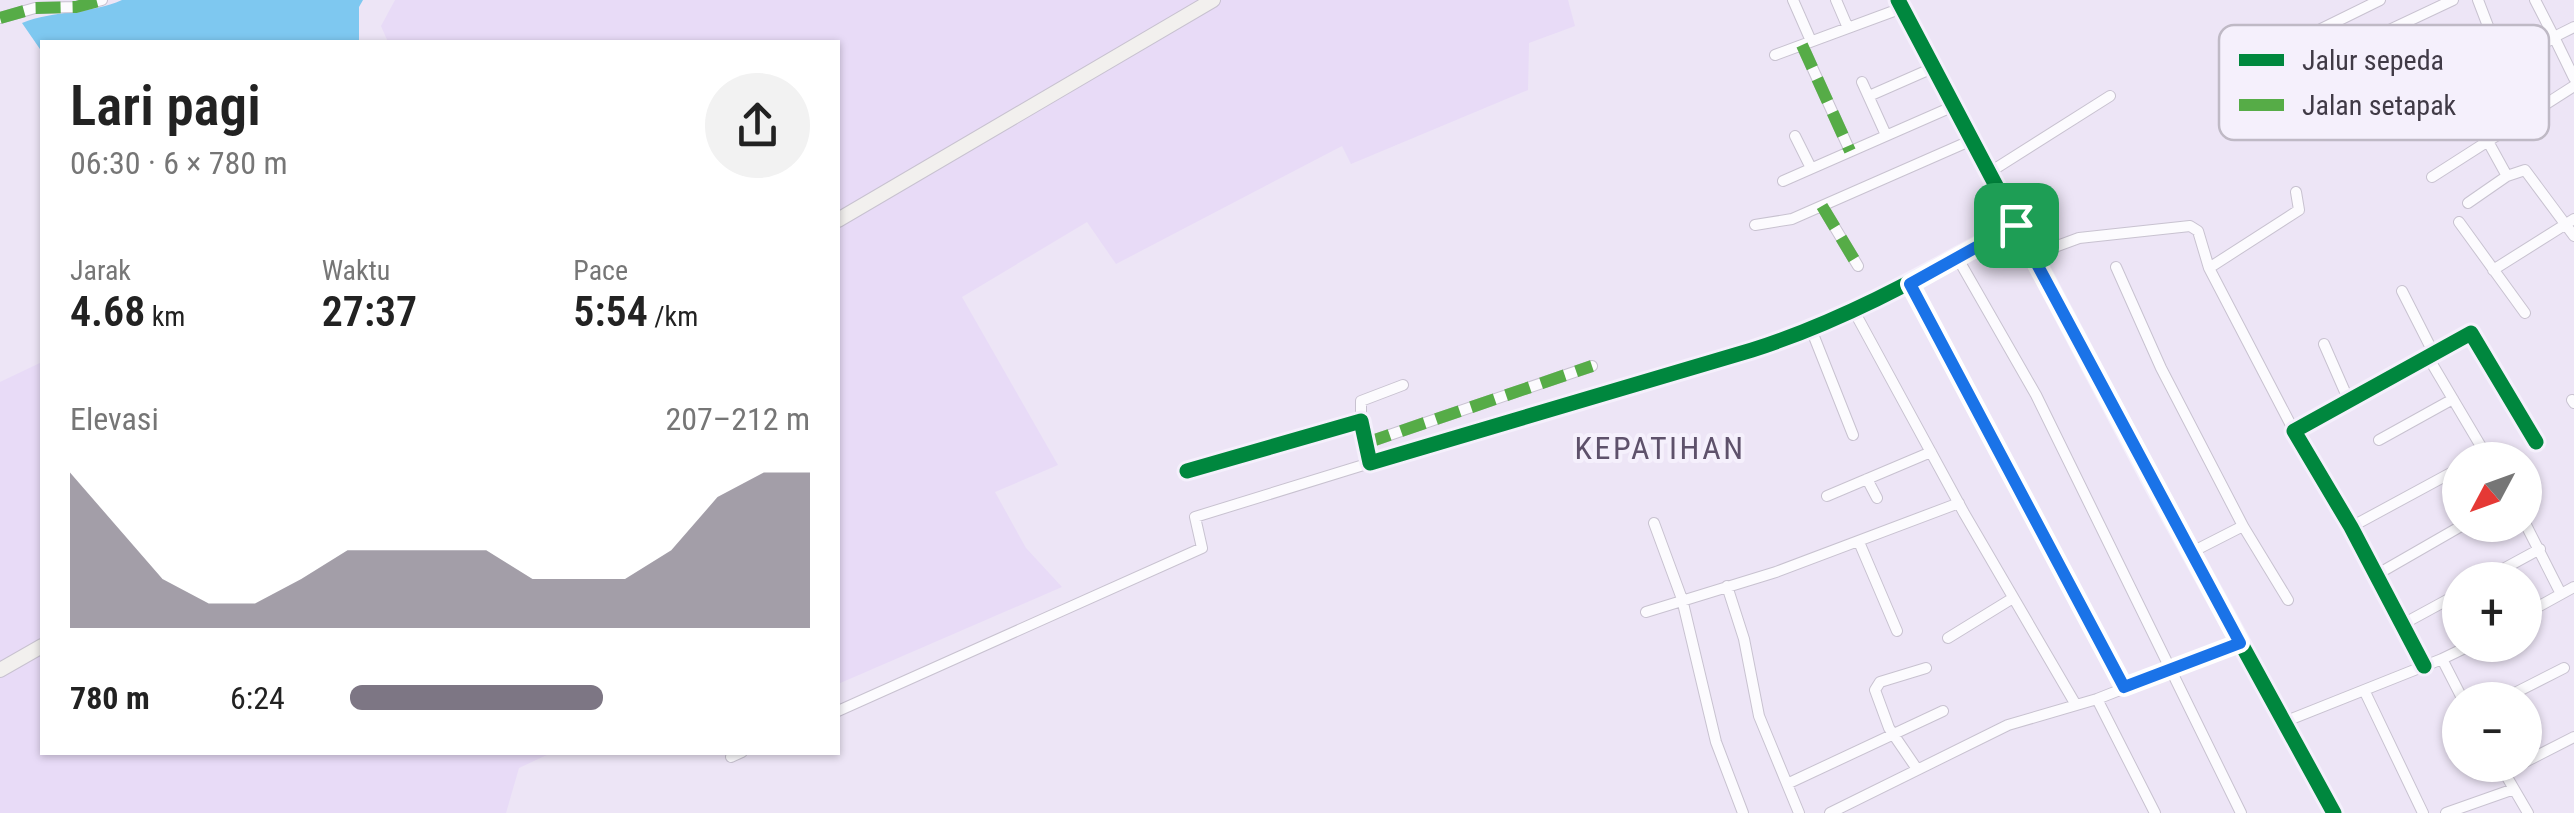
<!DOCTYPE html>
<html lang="id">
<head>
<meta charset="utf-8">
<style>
	:root { --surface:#fff; --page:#f2f2f2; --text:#222; --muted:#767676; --accent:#7d7684 }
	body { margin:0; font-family:"Roboto Condensed",sans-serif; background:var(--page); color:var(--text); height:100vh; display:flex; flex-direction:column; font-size:38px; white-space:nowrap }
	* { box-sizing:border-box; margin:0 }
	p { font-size:32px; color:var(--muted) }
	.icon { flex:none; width:55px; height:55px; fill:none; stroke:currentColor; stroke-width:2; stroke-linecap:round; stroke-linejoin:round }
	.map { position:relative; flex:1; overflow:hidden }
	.side { position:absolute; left:40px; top:40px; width:800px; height:715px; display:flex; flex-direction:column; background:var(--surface); border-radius:0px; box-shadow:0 2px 8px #0004 }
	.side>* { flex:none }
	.needle { width:65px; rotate:229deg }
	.tools { position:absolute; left:2442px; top:442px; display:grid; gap:20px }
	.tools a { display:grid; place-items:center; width:100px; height:100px; border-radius:50%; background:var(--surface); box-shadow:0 2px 8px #0004; font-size:50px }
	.pin { position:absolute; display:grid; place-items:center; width:85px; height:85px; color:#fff; margin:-42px; border-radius:20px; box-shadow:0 5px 15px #0006 }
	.round { display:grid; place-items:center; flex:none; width:105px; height:105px; border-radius:52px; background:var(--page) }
	.head { display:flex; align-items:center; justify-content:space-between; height:170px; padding:0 30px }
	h1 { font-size:55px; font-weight:600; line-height:75px }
	.stats { display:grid; grid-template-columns:repeat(3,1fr); gap:15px; height:170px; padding:10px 30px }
	.stats div { display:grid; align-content:center }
	.stats b { font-size:42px; font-weight:600 }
	.stats small { font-size:28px; font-weight:400 }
	.stats p { font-size:28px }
	.chart { height:280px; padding:20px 30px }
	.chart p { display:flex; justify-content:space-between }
	.chart svg { width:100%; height:180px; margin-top:10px; fill:var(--accent); opacity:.7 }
	ul { padding:0 30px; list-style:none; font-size:32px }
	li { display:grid; grid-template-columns:160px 120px 1fr; align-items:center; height:75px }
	li i { height:25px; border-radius:12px; background:var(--accent) }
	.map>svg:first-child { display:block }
	.built { fill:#e8dbf7 }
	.water { fill:#7ec8f0 }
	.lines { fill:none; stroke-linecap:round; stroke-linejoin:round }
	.street-casing { stroke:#c8c2d0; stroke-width:12 }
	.secondary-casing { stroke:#c8c2d0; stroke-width:16 }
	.street { stroke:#fcfbfe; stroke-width:10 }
	.secondary { stroke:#f2f0ee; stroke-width:14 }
	.quiet { stroke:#56ac47; stroke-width:12; stroke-dasharray:25 12; stroke-linecap:butt }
	.cycleway-casing { stroke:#f5f0fc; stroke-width:21 }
	.cycleway { stroke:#00873e; stroke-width:15 }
	.route-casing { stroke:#fff; stroke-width:20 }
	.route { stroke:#1a73e8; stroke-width:12 }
	.labels { text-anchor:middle; stroke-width:8; stroke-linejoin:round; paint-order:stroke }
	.quarter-label { font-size:32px; letter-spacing:2.5px; fill:#5e516b; stroke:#f5f0fc }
	.key { fill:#f5f0fc; stroke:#bfb9c5; stroke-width:2.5 }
	.key-label { font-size:28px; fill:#403a46 }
</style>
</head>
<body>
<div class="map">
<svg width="2574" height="813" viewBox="0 0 2574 813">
	<rect width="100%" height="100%" fill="#ede5f6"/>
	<path class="built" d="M395,0H1568L1575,26L1529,43L1528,90L1351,164L1342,146L1116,264L1087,222L962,297L1058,465L995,492L1026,548L1062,587L838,684V42H388L381,26Z
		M42,362V752L551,753L519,768L506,813H0V382Z"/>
	<path class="water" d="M122,0H363L359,7V42H42V52L22,23C54,10 91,14 122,0Z"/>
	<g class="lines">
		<defs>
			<path id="street" d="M1793,0L1811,41
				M1836,0L1848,28
				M1898,0L2154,485L2334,813
				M2478,0L2496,47
				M0,18L35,8L76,7L102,0
				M2574,27L2554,37L2574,78
				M2313,33L2380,0
				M2377,35L2404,92
				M1802,45L1850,151
				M1775,55L1902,8
				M1862,82L1886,135
				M1869,96L1935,67
				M2464,98L2507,176
				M2354,110L2330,58L2453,0
				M2293,122L2283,82L2330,58
				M2455,132L2445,117L2447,108L2554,37L2535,0
				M1795,136L1811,168
				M1990,172L2110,96
				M2432,177L2574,86
				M1783,181L1954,106
				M2468,203L2507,176L2525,170L2574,236
				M1822,206L1858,266
				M2459,222L2525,313
				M1755,225L1792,219L1972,140
				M2033,255L2079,238L2190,226L2198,231L2209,268
				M1957,257L2036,395L2241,813
				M2116,267L2161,368L2243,526L2190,553
				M2493,270L2574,219
				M1910,285L2125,687
				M2402,291L2434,354
				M1854,311L1964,513L2076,705
				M1811,329L1853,435
				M2324,344L2349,401
				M2428,357L2489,460
				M2572,400L2574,403
				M1361,421V401L1403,385
				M2294,431L2209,268L2299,210L2296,192
				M2379,440L2453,399
				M1366,443L1592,366
				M1187,471L1361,421L1370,463L1752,350C1846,320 1930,272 2016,225
				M1867,479L1877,498
				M1827,496L1931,452
				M1654,523L1682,599L1716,742L1743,813
				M2525,523L2561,594
				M2243,526L2288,600
				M2351,527L2460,468
				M1859,542L1897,631
				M2376,575L2463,525
				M2483,580L2540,549
				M1727,586L1744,639L1759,716L1799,813
				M1646,612L1776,572L1959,503
				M2525,614L2574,587
				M2403,624L2460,593
				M1948,638L2013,598
				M2424,666L2351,527L2294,431L2471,333L2536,442
				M2365,692L2423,813
				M2097,699L2155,813
				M2463,700L2442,659L2471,645
				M2501,700L2564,668
				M838,711L1202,548L1195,517L1370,463
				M2284,722L2442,659
				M731,757L742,752
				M2525,762L2574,737
				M2500,765L2528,813
				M1917,769L1889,728L1875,690L1880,682L1926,668
				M2504,772L2518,765
				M1787,784L1943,711
				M1830,813L2008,725L2097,699L2239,643
				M2446,813L2514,789"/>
			<path id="secondary" d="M838,220L1213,0
				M0,670L42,646"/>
		</defs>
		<use href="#street" class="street-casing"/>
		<use href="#secondary" class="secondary-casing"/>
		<use href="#street" class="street"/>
		<use href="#secondary" class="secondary"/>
		<path class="quiet" d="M0,18L35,8L76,7L102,0
			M1802,45L1850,151
			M1822,206L1858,266
			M1366,443L1592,366"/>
		<defs>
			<path id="cycleway" d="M1898,0L2154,485L2334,813
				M1187,471L1361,421L1370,463L1752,350C1846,320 1930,272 2016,225
				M2424,666L2351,527L2294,431L2471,333L2536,442"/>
		</defs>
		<use href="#cycleway" class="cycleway-casing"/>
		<use href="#cycleway" class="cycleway"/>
	</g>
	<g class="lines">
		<defs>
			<path id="route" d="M2016,225L2240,643L2124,687L1910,284Z"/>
		</defs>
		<use href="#route" class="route-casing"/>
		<use href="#route" class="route"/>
	</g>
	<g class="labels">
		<g class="quarter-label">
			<text x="1660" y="459">KEPATIHAN</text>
		</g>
	</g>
	<rect x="2219" y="25" width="330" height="115" rx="15" class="key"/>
	<rect x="2239" y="54" width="45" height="12" fill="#00873e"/>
	<rect x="2239" y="99" width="45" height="12" fill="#56ac47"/>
	<g class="key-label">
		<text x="2302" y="70">Jalur sepeda</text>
		<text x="2302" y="115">Jalan setapak</text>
	</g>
</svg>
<div class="tools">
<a><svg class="needle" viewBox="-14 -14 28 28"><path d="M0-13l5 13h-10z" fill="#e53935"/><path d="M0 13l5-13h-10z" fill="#767676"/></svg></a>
<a>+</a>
<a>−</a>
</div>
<div class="pin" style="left:2016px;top:225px;background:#1e9e55"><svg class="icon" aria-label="arrive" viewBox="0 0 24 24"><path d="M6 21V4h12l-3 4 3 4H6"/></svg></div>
<section class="side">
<div class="head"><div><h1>Lari pagi</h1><p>06:30 · 6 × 780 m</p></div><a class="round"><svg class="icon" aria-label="share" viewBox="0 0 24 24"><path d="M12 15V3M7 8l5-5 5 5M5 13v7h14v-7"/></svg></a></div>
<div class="stats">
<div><p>Jarak</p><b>4.68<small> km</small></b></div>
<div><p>Waktu</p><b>27:37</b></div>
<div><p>Pace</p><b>5:54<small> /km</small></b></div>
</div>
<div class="chart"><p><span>Elevasi</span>207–212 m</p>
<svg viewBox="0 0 160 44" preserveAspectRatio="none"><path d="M0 44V6L10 19L20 32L30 38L40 38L50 32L60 25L70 25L80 25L90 25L100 32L110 32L120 32L130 25L140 12L150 6L160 6V44z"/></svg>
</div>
<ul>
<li><b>780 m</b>6:24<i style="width:55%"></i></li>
</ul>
</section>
</div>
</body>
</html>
